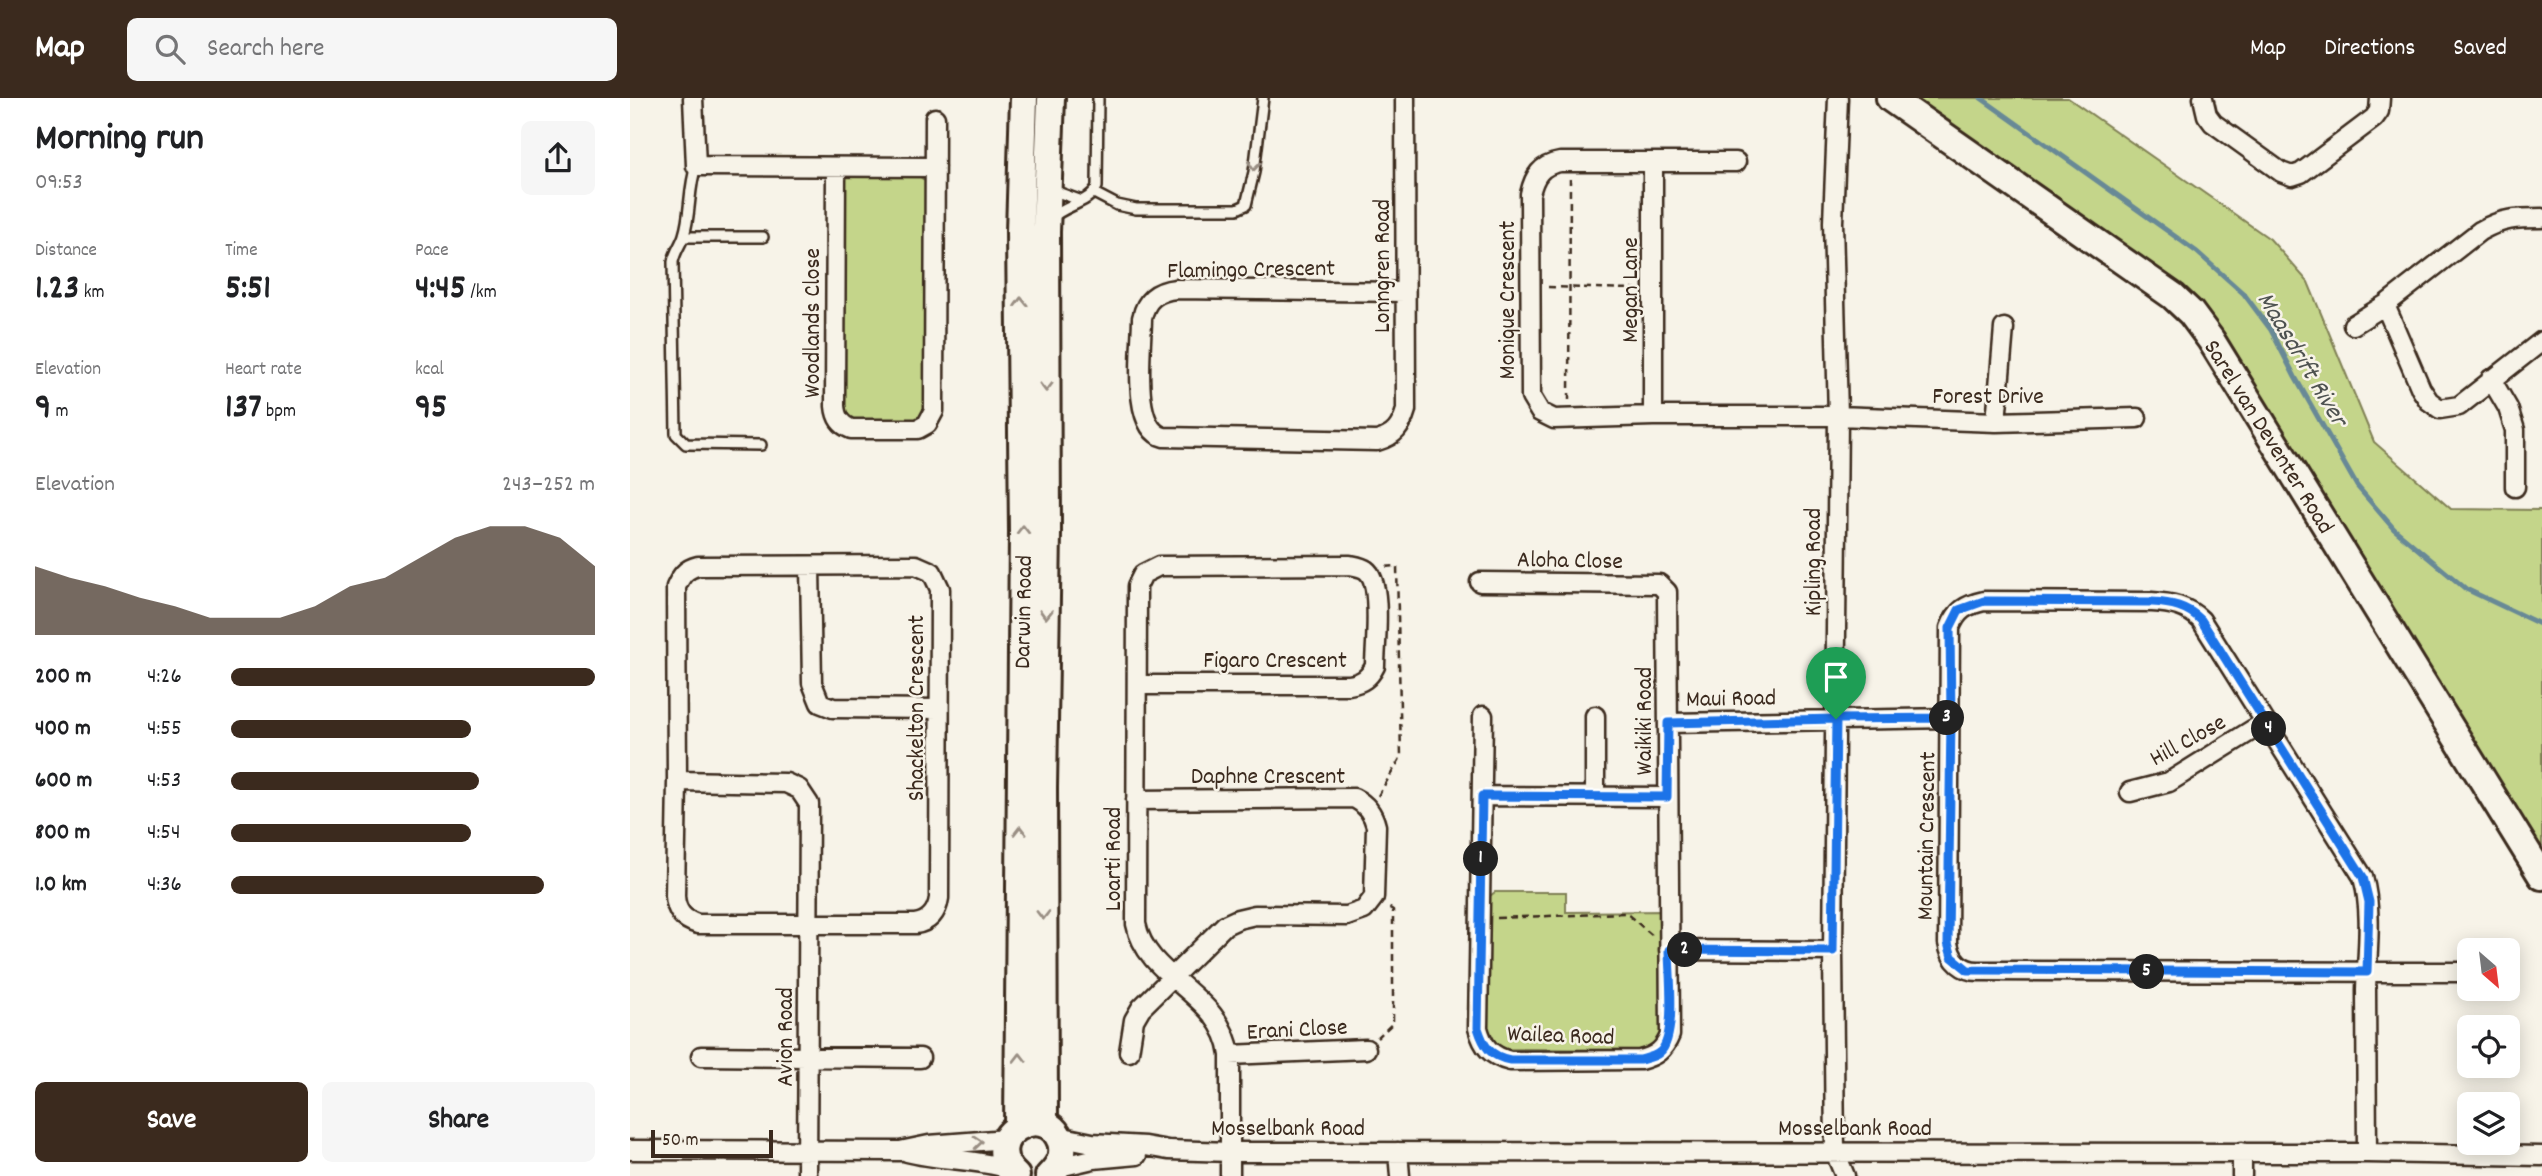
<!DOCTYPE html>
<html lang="en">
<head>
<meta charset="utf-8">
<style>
	:root { --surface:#fff; --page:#f6f6f6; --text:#202124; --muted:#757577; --accent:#3b2a1e }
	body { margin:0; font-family:Dekko,sans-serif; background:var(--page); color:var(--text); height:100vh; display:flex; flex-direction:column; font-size:26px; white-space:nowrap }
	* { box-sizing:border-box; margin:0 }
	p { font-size:23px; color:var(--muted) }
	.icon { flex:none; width:38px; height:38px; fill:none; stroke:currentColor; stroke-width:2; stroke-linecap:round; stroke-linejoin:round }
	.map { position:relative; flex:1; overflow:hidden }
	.side { display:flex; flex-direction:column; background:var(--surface); width:630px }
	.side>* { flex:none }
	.needle { width:46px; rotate:152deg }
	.fabs { position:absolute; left:1827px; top:840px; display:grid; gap:14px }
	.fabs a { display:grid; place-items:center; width:63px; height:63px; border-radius:10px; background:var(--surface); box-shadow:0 4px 18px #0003; font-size:35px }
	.scale { position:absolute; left:21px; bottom:18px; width:122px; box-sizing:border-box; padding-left:7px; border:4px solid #3b2a1e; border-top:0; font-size:19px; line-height:24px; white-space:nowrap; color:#3b2a1e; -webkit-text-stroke:5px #f7f3e8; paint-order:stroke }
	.pin { position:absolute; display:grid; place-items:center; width:60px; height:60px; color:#fff; margin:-72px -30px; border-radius:50% 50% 50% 0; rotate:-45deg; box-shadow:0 0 7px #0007 }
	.pin .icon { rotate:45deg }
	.km { position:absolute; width:35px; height:35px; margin:-18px; border-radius:50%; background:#222; color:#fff; font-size:19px; line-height:35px; text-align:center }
	.round { display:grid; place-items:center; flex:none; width:74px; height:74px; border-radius:10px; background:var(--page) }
	.overview { display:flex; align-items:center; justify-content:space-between; height:119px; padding:0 35px }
	h1 { font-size:38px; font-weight:800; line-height:52px }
	.stats { display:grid; grid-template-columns:repeat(3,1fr); gap:10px; height:119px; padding:7px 35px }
	.stats div { display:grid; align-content:center }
	.stats b { font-size:35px; font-weight:800 }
	.stats small { font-size:19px; font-weight:400 }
	.stats p { font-size:19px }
	.chart { height:196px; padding:14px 35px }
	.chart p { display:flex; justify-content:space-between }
	.chart svg { width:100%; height:126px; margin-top:7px; fill:var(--accent); opacity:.7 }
	.action { display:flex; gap:14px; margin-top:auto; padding:14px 35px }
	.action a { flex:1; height:80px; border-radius:10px; background:var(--accent); color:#fff; font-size:28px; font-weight:800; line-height:80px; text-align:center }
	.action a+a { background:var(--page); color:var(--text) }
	ul { padding:0 35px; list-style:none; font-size:23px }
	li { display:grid; grid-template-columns:112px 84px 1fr; align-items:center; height:52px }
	li i { height:18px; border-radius:9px; background:var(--accent) }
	header { display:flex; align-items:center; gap:42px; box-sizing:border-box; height:98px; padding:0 35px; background:var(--accent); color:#fff }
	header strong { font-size:33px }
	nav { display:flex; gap:38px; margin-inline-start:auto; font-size:24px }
	.search { width:490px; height:63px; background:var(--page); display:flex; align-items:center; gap:18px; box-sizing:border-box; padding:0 24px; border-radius:10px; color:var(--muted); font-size:26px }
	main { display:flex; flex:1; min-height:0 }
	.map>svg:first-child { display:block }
	.green { fill:#c4d58a; stroke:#808054; stroke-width:2 }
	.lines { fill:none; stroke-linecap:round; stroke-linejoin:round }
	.stream { stroke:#678996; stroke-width:5 }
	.lane-casing { stroke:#3b2a1e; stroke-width:14 }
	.street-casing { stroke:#3b2a1e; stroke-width:23 }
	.secondary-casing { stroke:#3b2a1e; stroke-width:32 }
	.path { stroke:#3b2a1e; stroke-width:2.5; stroke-dasharray:7 5; stroke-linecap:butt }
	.lane { stroke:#f7f3e8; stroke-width:9 }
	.street { stroke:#f7f3e8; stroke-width:18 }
	.secondary { stroke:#f7f3e8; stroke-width:26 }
	.oneway { stroke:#998e83 }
	.route-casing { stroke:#fff; stroke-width:14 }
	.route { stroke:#1a73e8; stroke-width:9 }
	.labels { text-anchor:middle; stroke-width:5; stroke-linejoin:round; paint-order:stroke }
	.street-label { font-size:24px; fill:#3b2a1e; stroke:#f7f3e8 }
	.water-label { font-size:26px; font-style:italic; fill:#4e5250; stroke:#f7f3e8 }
</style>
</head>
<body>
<header>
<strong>Map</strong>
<div class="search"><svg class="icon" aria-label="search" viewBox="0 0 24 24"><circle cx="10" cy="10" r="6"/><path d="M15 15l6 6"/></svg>Search here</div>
<nav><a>Map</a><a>Directions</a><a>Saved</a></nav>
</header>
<main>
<section class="side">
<div class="overview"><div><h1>Morning run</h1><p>09:53</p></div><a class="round"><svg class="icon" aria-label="share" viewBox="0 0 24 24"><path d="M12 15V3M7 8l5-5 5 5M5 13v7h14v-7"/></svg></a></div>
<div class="stats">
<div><p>Distance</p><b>1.23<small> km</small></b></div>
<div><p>Time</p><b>5:51</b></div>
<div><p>Pace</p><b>4:45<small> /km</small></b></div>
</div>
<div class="stats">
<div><p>Elevation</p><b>9<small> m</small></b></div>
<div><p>Heart rate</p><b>137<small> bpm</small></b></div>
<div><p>kcal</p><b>95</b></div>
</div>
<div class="chart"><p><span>Elevation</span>243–252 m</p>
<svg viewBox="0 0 160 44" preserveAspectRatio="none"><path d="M0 44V20L10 24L20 27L30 31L40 34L50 38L60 38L70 38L80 34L90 27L100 24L110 17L120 10L130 6L140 6L150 10L160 20V44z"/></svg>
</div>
<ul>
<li><b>200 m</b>4:26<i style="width:100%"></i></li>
<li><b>400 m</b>4:55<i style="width:66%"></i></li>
<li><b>600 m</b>4:53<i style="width:68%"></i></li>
<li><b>800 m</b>4:54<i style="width:66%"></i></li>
<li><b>1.0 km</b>4:36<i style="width:86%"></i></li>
</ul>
<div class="action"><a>Save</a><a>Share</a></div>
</section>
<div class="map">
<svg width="1912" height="1078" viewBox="0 0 1912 1078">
	<rect width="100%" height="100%" fill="#f7f3e8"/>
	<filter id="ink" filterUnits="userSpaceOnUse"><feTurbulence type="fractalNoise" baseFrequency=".0143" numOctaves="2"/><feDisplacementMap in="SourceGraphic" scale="14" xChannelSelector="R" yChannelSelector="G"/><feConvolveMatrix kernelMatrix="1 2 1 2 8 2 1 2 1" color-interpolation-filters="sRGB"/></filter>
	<g filter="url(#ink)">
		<path class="green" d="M1278,0H1438L1640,141L1678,184L1744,344L1821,411L1912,412V758L1590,236Z
			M287,76L296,84L297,314L292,322L220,324L212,311L213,85L219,77Z
			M865,794H936V814L1033,813L1032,932L1025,946L1010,952L876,951L863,945L857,932L858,805L860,798Z"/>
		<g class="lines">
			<path class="stream" d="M1351,0L1567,154L1614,196L1641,232L1665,279L1727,388L1764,431L1836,491L1912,527"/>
			<defs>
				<path id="lane" d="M66,68C58,92 61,116 54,137C51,147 45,153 43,164L46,336L56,346L131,347
					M423,89L430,95L452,103
					M464,95L487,107L506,111H607L616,107L624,74L633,0
					M422,120C435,107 458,106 467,89L468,0
					M54,139H133"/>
				<path id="street" d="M63,0L66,68L305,69
					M775,0L776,312C771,329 765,338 747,343L534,339C500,331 512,248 512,220C516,201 527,193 546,191L775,194
					M1208,0L1203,124L1208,318L1203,853L1205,1054L1215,1078
					M1573,0L1577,17L1583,25L1651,74L1662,78L1671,75L1744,20L1749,13L1750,0
					M1106,64H930C911,67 904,78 900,96L901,299L910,314L924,321L1023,318H1208L1366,324L1507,320
					M1023,66V318
					M206,69L205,308C206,320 211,327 221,331H288L297,326L304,313L305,20
					M1755,207L1791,291L1799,303L1810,311L1829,308L1912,243
					M1723,227L1755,207L1850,133C1873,120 1886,120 1912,120
					M1861,281L1878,310L1885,332V389
					M1366,324L1374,230
					M286,467L302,474L310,491L309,800C307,815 299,824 285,826H68C54,822 46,814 45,798L47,683L46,489C51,478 55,471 68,468Z
					M180,468L182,585L190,605L203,610L309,611
					M850,484L1029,486L1037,494L1040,937C1034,952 1026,958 1010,962L880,963C861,958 853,949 848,930L853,618
					M507,587H719C732,585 739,580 745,568C745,548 753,484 736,472C732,469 725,468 720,467L529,468L513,476L507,488L506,826C517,882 592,895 600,957V1078
					M1038,625L1321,620
					M47,683L156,685L169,691L179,706L177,1078
					M1500,694L1539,684L1635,624
					M852,698L1037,699
					M965,698V618
					M1039,852L1203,853
					M499,954L504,922L511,910L595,827L608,821L625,817L717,818L734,812L744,799L746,728C743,715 736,706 724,700L506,702
					M600,957L736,951
					M71,958L290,960
					M428,1038L462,1045L515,1048L538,1052L601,1054L1737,1055L1912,1058
					M0,1052L270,1053L299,1047L377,1041
					M277,1054C311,1063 345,1060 379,1071
					M768,1054L770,1078
					M1737,1055L1736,892C1737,855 1743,815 1733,779L1571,522C1557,508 1541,505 1522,504L1354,503C1336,507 1327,512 1320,530L1318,845C1321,863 1333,874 1351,873L1839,874
					M429,1069L463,1061L507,1057
					M1612,1078V1054"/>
				<path id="secondary" d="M1260,0L1543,198L1561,215L1581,242L1912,778
					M414,1026L413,690L417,435L416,134L421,0
					M388,1028L393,434L390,134L394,0
					M386,1078C345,1040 415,999 431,1044C435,1058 429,1068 419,1078"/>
			</defs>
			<use href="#lane" class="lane-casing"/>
			<use href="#street" class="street-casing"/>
			<use href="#secondary" class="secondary-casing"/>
			<path class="path" d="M918,189L1006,191
				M939,302L940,81
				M748,698L771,659L767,468L754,469
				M867,820L996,815L1023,838
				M747,940L763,925V812L758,809"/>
			<use href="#lane" class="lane"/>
			<use href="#street" class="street"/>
			<use href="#secondary" class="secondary"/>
		</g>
		<defs><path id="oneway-chevron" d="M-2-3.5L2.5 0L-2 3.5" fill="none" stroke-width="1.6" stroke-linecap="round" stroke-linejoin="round" transform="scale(1.75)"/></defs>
		<g class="oneway">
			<use href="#oneway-chevron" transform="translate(624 68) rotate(97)"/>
			<use href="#oneway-chevron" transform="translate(391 204) rotate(-91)"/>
			<use href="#oneway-chevron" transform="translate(416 289) rotate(90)"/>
			<use href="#oneway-chevron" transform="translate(393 432) rotate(-90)"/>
			<use href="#oneway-chevron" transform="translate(416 516) rotate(91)"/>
			<use href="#oneway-chevron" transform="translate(390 733) rotate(-90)"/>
			<use href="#oneway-chevron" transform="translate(413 817) rotate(90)"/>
			<use href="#oneway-chevron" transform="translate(390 960) rotate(-90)"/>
			<use href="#oneway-chevron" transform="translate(348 1044) rotate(-5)"/>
		</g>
	</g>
	<g class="lines" filter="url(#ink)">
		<defs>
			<path id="route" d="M1206,621L1038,625L1037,699L852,698L848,930C854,949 860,958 880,962H1010C1017,960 1025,959 1030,954C1047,939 1039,875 1039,852L1203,853L1206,621L1321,620L1320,530L1329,512L1354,503L1522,504C1541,505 1557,508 1571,522L1733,779L1739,804L1737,874L1338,872L1322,859L1318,845L1321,620L1206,621"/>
		</defs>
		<use href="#route" class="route-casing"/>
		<use href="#route" class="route"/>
	</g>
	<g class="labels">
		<g class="street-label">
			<text transform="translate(751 168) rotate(-90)" y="8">Lonngren Road</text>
			<text transform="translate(621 170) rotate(-1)" y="8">Flamingo Crescent</text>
			<text transform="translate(999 192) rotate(-90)" y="8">Megan Lane</text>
			<text transform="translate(876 202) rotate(-90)" y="8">Monique Crescent</text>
			<text transform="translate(181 225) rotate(-90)" y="8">Woodlands Close</text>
			<text x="1358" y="305">Forest Drive</text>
			<text transform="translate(1640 338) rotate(58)" y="8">Sarel van Deventer Road</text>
			<text transform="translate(940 461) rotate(1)" y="8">Aloha Close</text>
			<text transform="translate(1182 464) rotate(-90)" y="8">Kipling Road</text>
			<text transform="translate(392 514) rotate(-89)" y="8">Darwin Road</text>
			<text x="645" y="569">Figaro Crescent</text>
			<text transform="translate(1101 599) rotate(-1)" y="8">Maui Road</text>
			<text transform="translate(285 610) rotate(-90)" y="8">Shackelton Crescent</text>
			<text transform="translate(1013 623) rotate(-90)" y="8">Waikiki Road</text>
			<text transform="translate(1557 641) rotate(-29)" y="8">Hill Close</text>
			<text x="638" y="685">Daphne Crescent</text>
			<text transform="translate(1295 738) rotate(-89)" y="8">Mountain Crescent</text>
			<text transform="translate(482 761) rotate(-90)" y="8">Loarti Road</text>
			<text transform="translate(667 930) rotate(-3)" y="8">Erani Close</text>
			<text transform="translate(931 936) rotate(2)" y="8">Wailea Road</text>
			<text transform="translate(154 939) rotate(-90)" y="8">Avion Road</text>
			<text x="658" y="1037">Mosselbank Road</text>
			<text x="1225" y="1037">Mosselbank Road</text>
		</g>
		<g class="water-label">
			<text transform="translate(1674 260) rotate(59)" y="9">Maasdrift River</text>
		</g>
	</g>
</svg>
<div class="fabs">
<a><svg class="needle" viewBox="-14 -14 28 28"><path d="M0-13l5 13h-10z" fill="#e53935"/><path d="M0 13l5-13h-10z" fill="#757577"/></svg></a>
<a><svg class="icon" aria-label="locate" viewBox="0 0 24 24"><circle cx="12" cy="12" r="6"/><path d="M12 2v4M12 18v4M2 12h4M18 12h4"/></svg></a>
<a><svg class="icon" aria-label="layers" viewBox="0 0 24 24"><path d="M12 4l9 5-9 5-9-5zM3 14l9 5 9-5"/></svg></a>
</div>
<div class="scale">50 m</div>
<div class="pin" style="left:1206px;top:621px;background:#1e9e55"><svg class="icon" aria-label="arrive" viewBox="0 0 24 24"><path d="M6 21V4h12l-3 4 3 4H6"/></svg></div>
<b class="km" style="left:851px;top:761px">1</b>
<b class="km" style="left:1055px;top:852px">2</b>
<b class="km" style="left:1317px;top:620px">3</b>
<b class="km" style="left:1639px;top:631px">4</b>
<b class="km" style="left:1517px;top:874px">5</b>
</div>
</main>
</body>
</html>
